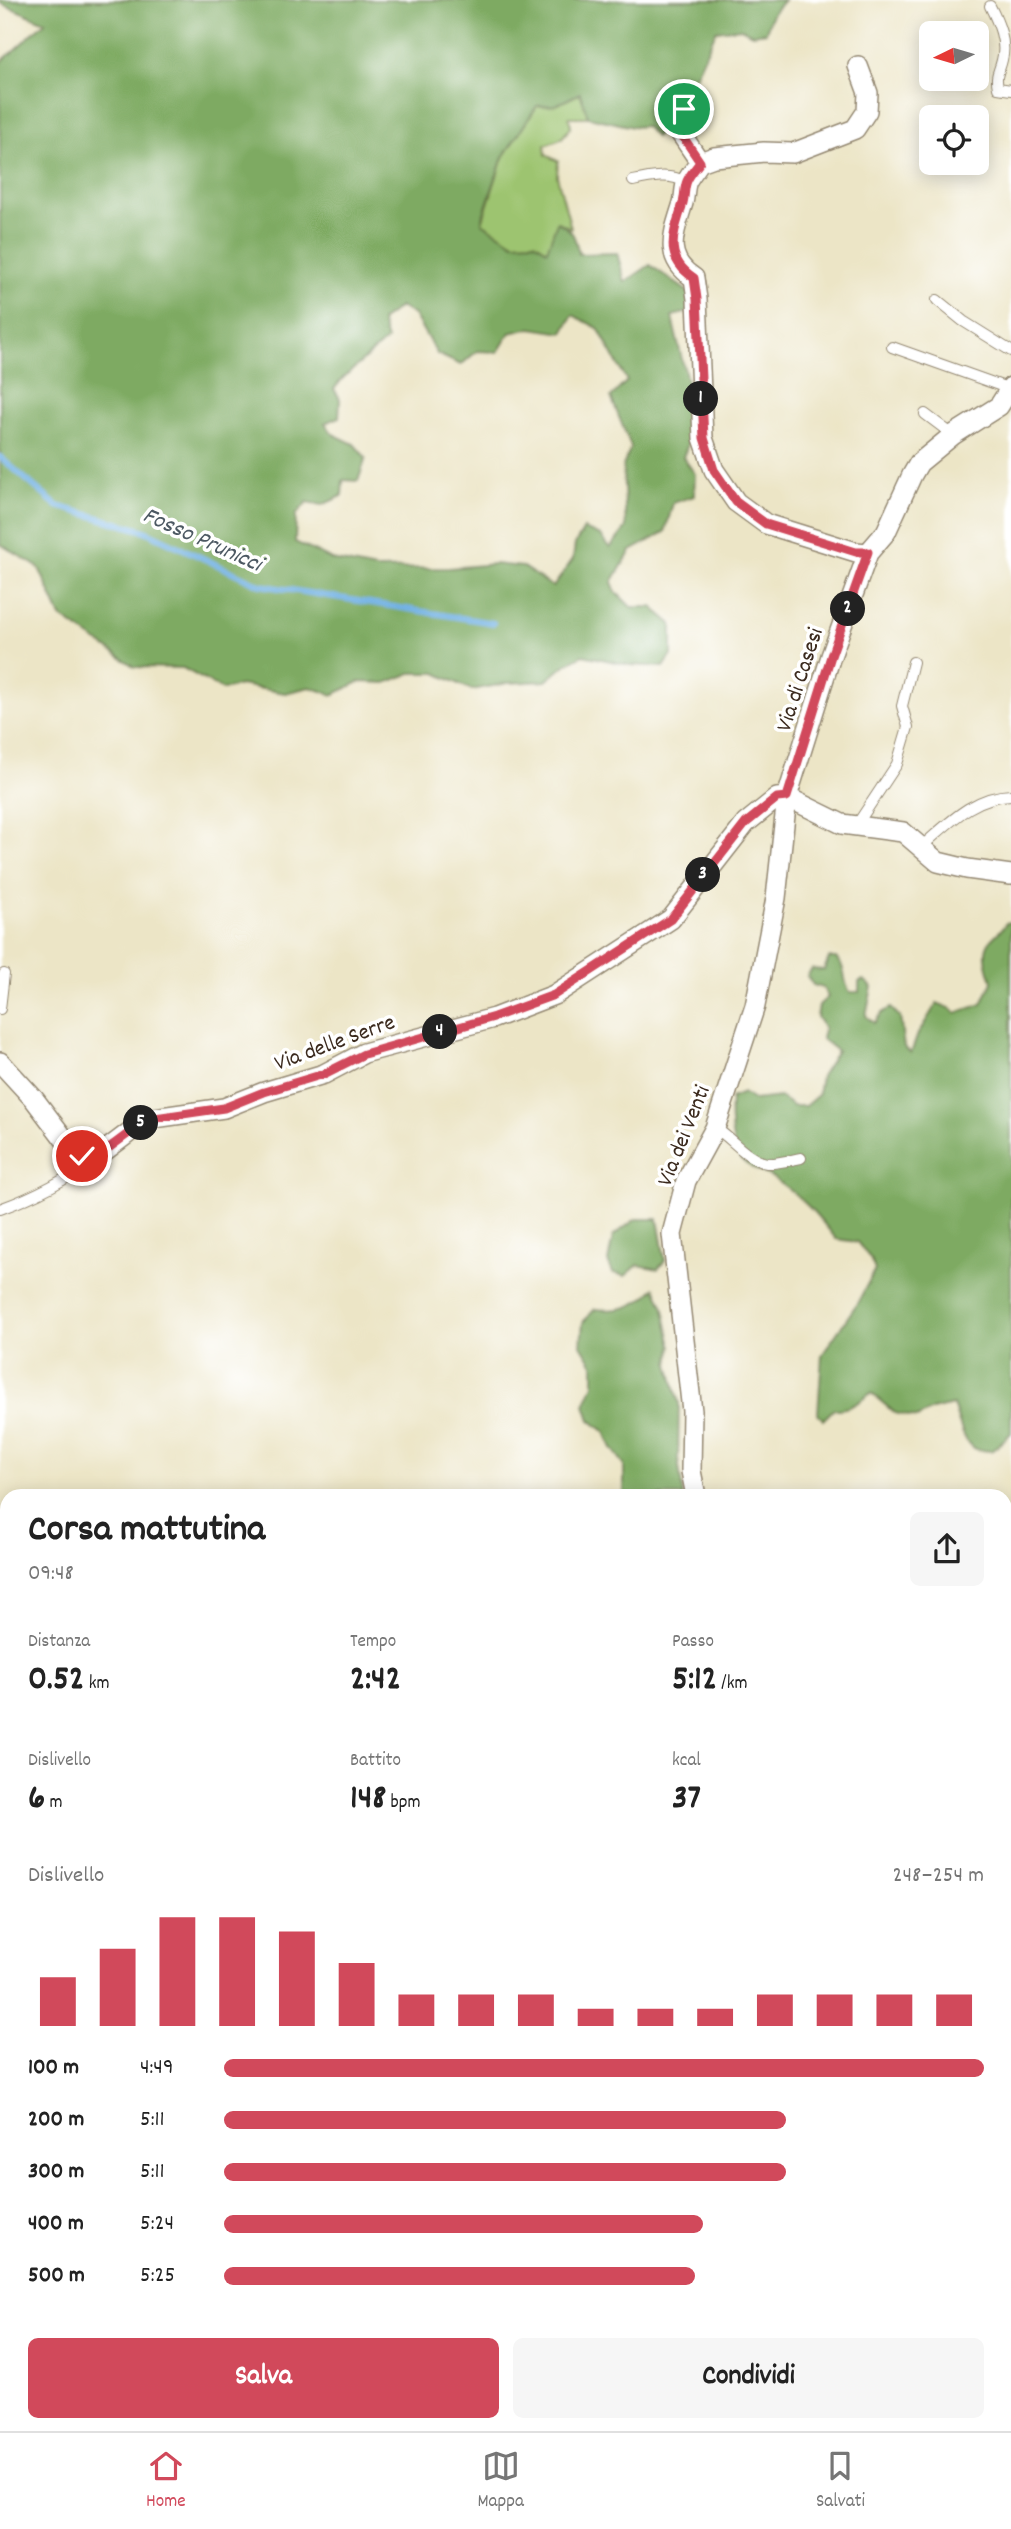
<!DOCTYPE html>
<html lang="it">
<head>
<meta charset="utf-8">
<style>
	:root { --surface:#fff; --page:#f6f6f6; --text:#222; --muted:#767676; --line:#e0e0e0; --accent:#d1495b }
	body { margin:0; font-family:Dekko,sans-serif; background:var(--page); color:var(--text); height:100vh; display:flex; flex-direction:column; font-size:26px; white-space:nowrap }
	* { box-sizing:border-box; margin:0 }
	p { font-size:23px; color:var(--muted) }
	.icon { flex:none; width:38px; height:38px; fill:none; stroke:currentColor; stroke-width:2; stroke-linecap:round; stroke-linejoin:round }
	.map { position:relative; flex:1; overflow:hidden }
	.sheet { position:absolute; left:0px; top:1489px; width:1012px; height:943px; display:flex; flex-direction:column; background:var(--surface); border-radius:21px 21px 0 0; box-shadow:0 4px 18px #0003 }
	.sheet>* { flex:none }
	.needle { width:46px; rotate:265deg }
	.fabs { position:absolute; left:919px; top:21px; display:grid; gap:14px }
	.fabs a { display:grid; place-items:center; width:70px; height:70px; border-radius:10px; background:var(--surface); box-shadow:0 4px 18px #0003; font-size:35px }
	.pin { position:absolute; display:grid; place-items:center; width:60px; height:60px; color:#fff; margin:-30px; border:4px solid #fff; border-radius:50%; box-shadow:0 2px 7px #0007 }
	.km { position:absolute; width:35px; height:35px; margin:-18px; border-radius:50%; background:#222; color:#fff; font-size:19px; line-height:35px; text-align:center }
	.round { display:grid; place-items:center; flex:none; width:74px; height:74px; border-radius:10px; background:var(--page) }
	.overview { display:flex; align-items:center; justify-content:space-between; height:119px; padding:0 28px }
	h1 { font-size:38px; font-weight:700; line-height:52px }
	.figures { display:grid; grid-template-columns:repeat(3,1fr); gap:10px; height:119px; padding:7px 28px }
	.figures div { display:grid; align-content:center }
	.figures b { font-size:35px; font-weight:700 }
	.figures small { font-size:19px; font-weight:400 }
	.figures p { font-size:19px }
	.chart { height:196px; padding:14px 28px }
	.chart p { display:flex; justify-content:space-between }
	.chart svg { width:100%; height:126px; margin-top:7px; stroke:var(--accent); stroke-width:6 }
	.action { display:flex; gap:14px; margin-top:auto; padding:14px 28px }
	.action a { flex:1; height:80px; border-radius:10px; background:var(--accent); color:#fff; font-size:28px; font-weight:700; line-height:80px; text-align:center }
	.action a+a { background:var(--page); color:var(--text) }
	ul { padding:0 28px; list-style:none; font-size:23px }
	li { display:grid; grid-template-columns:112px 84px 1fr; align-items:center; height:52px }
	li i { height:18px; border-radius:9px; background:var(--accent) }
	.tabs { display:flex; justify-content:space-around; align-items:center; height:98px; border-top:2px solid var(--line); background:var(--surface); font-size:19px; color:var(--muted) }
	.tabs a { display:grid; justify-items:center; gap:4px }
	.tabs .current { color:var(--accent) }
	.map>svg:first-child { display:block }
	.green { fill:#9dc46f; stroke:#6c7746; stroke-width:2 }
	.forest { fill:#7eaa62; stroke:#5c6a40; stroke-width:2; fill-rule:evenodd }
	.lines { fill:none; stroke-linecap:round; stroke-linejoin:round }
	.stream { stroke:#6fb0e3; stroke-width:6 }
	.lane-casing { stroke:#948872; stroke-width:12 }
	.street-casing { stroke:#948872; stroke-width:22 }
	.secondary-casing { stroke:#948872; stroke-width:31 }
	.lane { stroke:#fff; stroke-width:10 }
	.street { stroke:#fff; stroke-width:19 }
	.secondary { stroke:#fff; stroke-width:28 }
	.route-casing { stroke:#fff; stroke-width:14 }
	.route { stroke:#d1495b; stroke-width:9 }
	.labels { text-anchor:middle; stroke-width:7; stroke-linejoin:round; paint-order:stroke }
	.street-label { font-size:23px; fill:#3b2a1e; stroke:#fff }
	.water-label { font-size:24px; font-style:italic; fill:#4d5963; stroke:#fff }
</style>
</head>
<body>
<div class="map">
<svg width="1011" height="2431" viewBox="0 0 1011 2431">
	<rect width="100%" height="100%" fill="#fff"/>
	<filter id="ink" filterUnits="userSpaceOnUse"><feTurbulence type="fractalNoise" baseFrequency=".0143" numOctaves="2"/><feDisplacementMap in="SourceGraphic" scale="14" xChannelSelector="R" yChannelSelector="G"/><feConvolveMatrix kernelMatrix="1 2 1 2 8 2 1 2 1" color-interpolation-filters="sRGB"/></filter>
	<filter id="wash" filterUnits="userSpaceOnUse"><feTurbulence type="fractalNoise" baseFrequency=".00686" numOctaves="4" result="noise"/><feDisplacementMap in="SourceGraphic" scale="28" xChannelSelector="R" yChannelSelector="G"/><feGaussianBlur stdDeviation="1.57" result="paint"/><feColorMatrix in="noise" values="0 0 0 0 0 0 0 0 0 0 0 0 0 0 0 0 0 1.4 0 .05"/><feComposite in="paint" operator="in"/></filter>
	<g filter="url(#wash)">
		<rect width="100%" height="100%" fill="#ece5c6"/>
		<path class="green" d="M581,93L588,117H569L571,127L561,139L545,145L546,155L558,161L557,176L571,228L557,222L548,250L534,242L514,243L482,223L503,157L537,106L556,105Z"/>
		<path class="forest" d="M0,0H784L772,14L766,32L752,34L741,28L716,31L682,105L655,137L645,126L633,127L588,117L580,93L556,105L537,106L503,157L484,213L482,223L514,243L534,242L547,250L557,222C574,230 575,237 579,254L617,253L625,282L650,265L694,296L690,312L672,316C680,363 704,412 683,457L695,474L694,496L673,503L665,532L631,551L612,582L616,592L631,607H652L672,624V655L664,667L629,665L583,655L565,665L546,681L508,683L472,690L436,673H411L386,683L359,682L333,695L310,687L285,693L240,685L223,690L183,668L135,667L61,617L39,568L0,544V63L45,22L0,3ZM400,307L414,315L437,354L461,365L477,351L498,352L510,333L531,328L563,333L573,315L598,328L627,381L611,397L631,447L623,466L626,528L610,548L601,536L584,529L575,544L573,559L553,587L523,567L495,564L449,568L376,569L332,560L295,542L296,515L307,502L322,505L342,496L343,480L358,481L366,458L354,444L333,434L325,423L339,417L340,399L334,389L343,378L387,340L381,321Z
			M1011,922V1433L992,1451C987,1450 978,1451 974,1448C963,1443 958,1417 953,1405L932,1410L917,1418L895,1413L871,1393C859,1402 849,1410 834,1409L823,1420L818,1413L822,1355L858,1302L875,1270L870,1258L857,1242L836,1239C817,1214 800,1195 773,1178C763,1172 746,1167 740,1158C730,1145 730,1113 731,1098L743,1093L754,1100L780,1097L793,1106H805L818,1095L821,1076L837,1051L822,1039L824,1028L817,1017L819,1005L828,997L823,988L813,985L807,976L812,969L824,970L829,958H836C849,972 841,979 850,992H859V982L864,980L872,987L866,1016L874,1023L882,1013L891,1008L900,1017L904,1047L911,1053L918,1034L937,1003L950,1008L956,1013L982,1004L992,982C989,970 981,953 990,941C995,935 1001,931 1006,923Z
			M636,1219H658L665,1261L658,1269L638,1265L625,1276L613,1273L608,1262L613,1236Z
			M655,1288L663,1305L672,1346L669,1364L679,1403L678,1459L683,1496H624V1464L612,1448L605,1432L590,1420L585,1405L594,1384V1366L581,1345L583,1322L595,1309C621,1312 637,1307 655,1288Z
			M1005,2333L1011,2335V2421L1005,2420Z
			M314,2426H687L685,2431H323Z"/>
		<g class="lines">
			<path class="stream" d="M0,457L57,506L145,531L260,585L493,623"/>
		</g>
	</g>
	<g filter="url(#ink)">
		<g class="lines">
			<defs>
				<path id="lane" d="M990,6C998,22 1007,42 1002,60C999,73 995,74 998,88L1011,90
					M633,181C651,177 669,173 686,182
					M937,300L963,321L1011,351
					M892,347L1010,389
					M925,414L953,435
					M856,826L897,764L908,727L902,706L913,662
					M921,847C948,824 973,796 1011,795
					M0,1009L4,974
					M715,1128C732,1138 747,1160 767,1163C777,1164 790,1160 801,1158
					M0,1209C33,1197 67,1180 95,1158"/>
				<path id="street" d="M692,94L679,117L677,128L700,162
					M700,162C696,168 690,175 687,181C684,188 685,196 683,203C674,233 662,257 694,278L697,299L703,438L714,470L736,502L766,524L856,552L868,553
					M700,162L714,157L764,152L793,153L855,129L867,111L868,93L858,66
					M787,797L842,824L903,832L938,862L967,869L1011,875
					M0,1062L34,1099L75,1153L82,1156H98L147,1119L224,1108L264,1092L324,1074L364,1053L494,1018L554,995L671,919L746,823L777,798L787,797
					M696,1496L691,1471L692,1411L672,1234L686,1181L715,1128L755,1006L776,898L787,797L831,656L868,553L886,532L912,475L919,463L953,435L999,406L1011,387
					M1004,1809L1011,1812
					M0,2049L7,2046"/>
				<path id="secondary" d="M600,2426L606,2431
					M158,2431L160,2426"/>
			</defs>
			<use href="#lane" class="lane-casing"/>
			<use href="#street" class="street-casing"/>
			<use href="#secondary" class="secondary-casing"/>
			<use href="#lane" class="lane"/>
			<use href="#street" class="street"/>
			<use href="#secondary" class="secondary"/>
		</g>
	</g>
	<g class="lines" filter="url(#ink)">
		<defs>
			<path id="route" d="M82,1156H98L148,1119L224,1108L264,1092L324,1074L364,1054L494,1017L554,995L671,919L746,823L777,798L787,797L831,656L868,552H856L766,524L736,502L714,470L704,438L697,299L694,278C662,257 674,233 683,203C685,196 684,188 687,181C690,174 696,168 700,162L677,128L679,117L684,109"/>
		</defs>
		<use href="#route" class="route-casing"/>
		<use href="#route" class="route"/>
	</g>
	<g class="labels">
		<g class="street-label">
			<text transform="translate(798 679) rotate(-72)" y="8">Via di Casesi</text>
			<text transform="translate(334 1041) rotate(-20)" y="8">Via delle Serre</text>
			<text transform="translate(682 1135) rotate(-68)" y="8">Via dei Venti</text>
		</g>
		<g class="water-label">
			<text transform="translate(203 538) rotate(24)" y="8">Fosso Prunicci</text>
		</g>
	</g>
</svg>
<div class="fabs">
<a><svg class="needle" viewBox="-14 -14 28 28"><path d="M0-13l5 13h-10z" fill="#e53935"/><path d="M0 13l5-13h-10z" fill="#767676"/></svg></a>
<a><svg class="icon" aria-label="locate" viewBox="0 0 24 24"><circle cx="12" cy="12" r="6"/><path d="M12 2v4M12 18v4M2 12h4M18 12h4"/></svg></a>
</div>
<div class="pin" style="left:684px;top:109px;background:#1e9e55"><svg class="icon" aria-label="arrive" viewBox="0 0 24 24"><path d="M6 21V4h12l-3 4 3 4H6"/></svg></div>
<div class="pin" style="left:82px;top:1156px;background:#d93025"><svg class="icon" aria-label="check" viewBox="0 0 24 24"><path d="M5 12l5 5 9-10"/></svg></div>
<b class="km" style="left:701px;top:399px">1</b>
<b class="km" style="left:848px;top:609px">2</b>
<b class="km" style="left:703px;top:875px">3</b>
<b class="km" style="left:440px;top:1032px">4</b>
<b class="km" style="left:141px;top:1123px">5</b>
<section class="sheet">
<div class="overview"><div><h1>Corsa mattutina</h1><p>09:48</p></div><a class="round"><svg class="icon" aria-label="share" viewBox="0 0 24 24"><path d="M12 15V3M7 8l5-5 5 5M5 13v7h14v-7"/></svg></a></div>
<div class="figures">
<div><p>Distanza</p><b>0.52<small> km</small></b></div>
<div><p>Tempo</p><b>2:42</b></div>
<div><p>Passo</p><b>5:12<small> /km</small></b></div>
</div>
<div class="figures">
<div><p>Dislivello</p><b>6<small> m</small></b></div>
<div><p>Battito</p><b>148<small> bpm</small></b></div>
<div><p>kcal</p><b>37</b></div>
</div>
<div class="chart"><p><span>Dislivello</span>248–254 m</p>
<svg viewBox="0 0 160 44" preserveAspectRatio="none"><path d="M5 44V27M15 44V17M25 44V6M35 44V6M45 44V11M55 44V22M65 44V33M75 44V33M85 44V33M95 44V38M105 44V38M115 44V38M125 44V33M135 44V33M145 44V33M155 44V33"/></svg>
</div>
<ul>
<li><b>100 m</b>4:49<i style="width:100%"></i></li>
<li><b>200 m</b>5:11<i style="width:74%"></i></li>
<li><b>300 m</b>5:11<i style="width:74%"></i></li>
<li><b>400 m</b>5:24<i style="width:63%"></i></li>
<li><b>500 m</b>5:25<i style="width:62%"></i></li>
</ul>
<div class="action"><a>Salva</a><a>Condividi</a></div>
</section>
</div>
<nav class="tabs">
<a class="current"><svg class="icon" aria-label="home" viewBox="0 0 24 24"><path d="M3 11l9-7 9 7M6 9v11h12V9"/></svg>Home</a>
<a><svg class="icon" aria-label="map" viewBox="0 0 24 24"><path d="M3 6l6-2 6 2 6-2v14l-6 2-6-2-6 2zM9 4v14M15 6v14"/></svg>Mappa</a>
<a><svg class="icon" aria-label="saved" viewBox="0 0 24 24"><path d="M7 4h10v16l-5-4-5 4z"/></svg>Salvati</a>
</nav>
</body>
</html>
